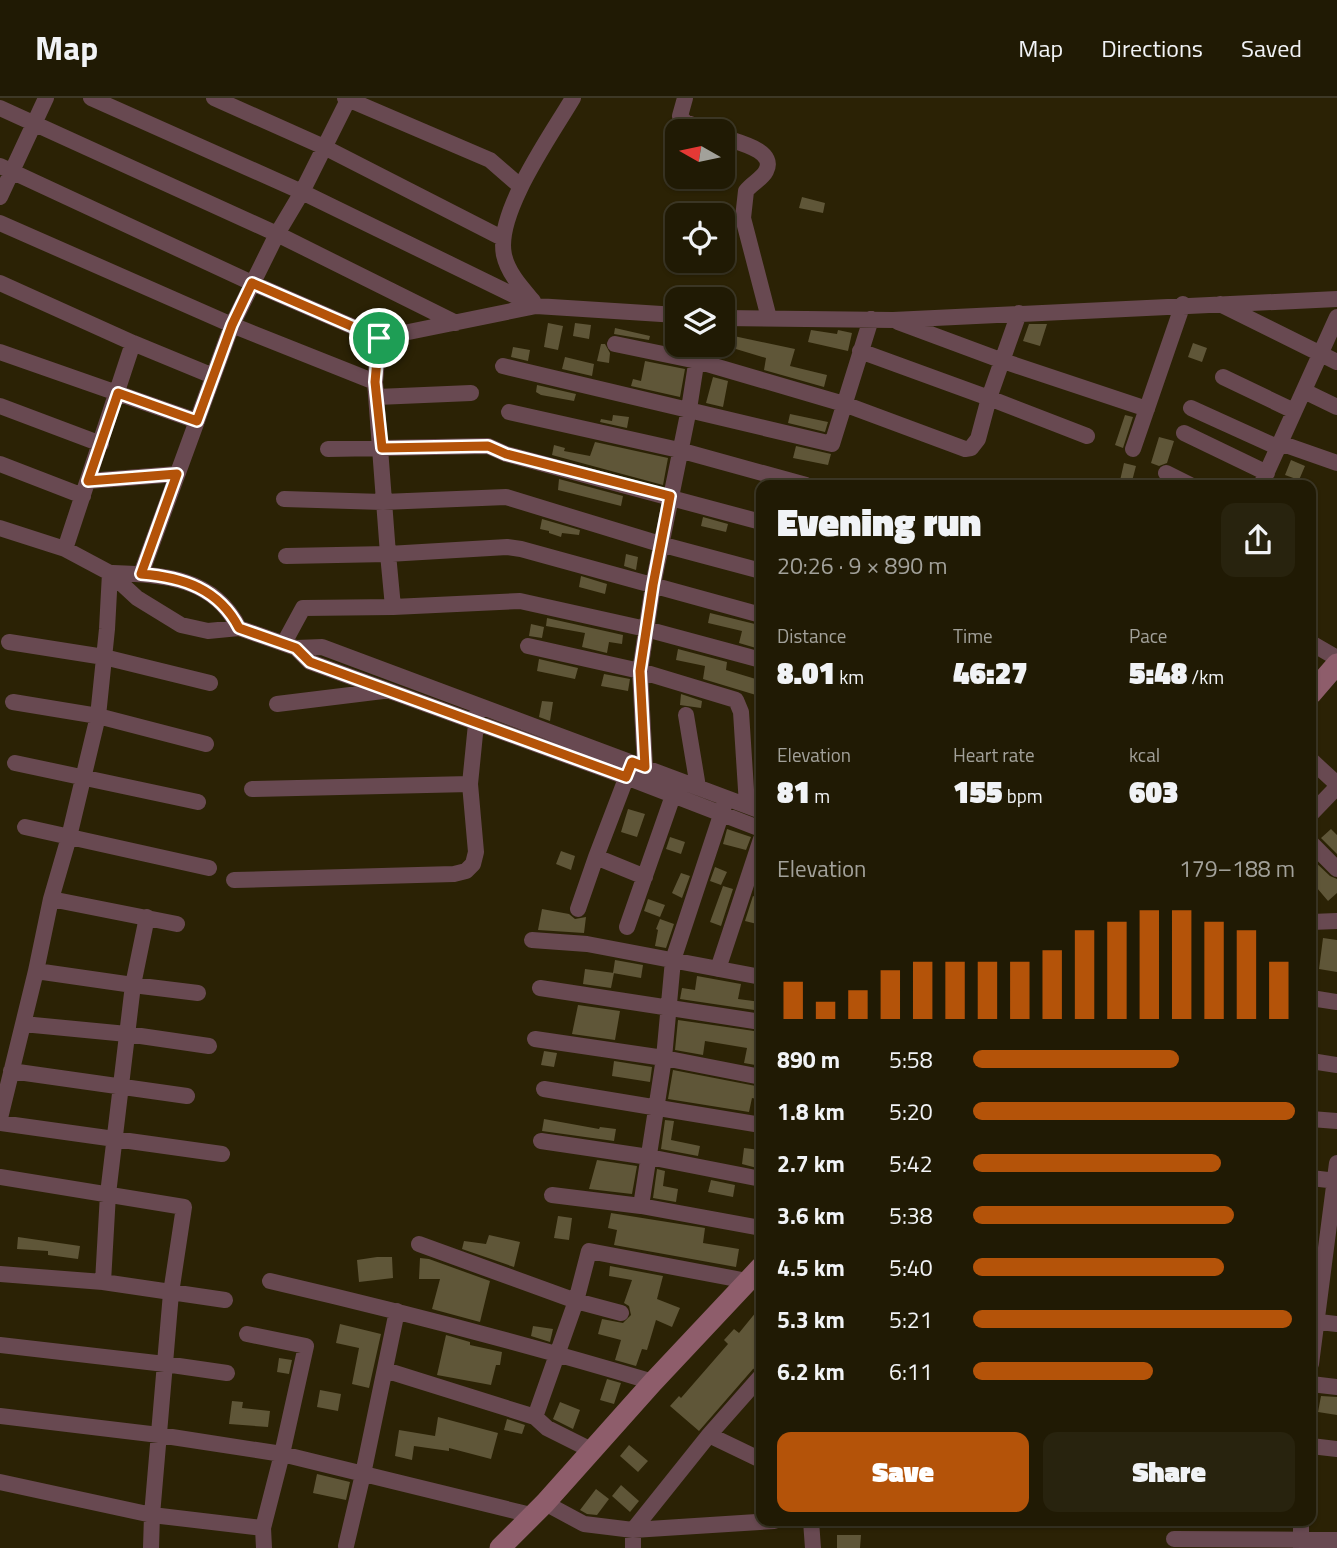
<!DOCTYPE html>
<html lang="en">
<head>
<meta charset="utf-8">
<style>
	:root { --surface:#201a04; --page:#28230e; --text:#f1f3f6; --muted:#a2a19a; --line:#3d3826; --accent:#b45309 }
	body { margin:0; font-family:"Titillium Web",sans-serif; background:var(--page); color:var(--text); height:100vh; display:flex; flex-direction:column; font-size:26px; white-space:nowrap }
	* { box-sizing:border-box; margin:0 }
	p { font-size:23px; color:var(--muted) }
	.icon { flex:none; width:38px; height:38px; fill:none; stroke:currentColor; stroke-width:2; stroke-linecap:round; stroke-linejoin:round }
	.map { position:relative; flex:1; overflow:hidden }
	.panel { position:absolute; left:756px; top:382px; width:560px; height:1046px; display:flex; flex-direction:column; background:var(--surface); border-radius:14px; box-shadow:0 2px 5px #0004,0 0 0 2px var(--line) }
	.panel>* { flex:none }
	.needle { width:46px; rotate:279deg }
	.controls { position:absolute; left:665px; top:21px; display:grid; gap:14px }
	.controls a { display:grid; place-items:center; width:70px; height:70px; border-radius:14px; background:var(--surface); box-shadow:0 2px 5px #0004,0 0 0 2px var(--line); font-size:35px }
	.pin { position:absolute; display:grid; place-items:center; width:60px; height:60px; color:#fff; margin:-30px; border:4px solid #fff; border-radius:50%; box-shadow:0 2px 7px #0007 }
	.round { display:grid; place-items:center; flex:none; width:74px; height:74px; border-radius:14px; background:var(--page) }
	.head { display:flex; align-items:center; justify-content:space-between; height:119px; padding:0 21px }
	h1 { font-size:38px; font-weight:800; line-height:52px }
	.figures { display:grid; grid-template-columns:repeat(3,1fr); gap:10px; height:119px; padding:7px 21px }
	.figures div { display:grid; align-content:center }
	.figures b { font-size:30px; font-weight:800 }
	.figures small { font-size:19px; font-weight:400 }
	.figures p { font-size:19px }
	.chart { height:196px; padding:14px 21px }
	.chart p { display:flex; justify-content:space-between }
	.chart svg { width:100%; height:126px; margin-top:7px; stroke:var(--accent); stroke-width:6 }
	.cta { display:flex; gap:14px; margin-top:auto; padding:14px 21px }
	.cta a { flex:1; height:80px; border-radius:14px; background:var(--accent); color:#fff; font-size:28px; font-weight:800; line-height:80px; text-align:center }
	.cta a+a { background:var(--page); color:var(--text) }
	ul { padding:0 21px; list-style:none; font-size:23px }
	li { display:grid; grid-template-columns:112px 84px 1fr; align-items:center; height:52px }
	li i { height:18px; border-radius:9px; background:var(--accent) }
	header { display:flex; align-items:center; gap:42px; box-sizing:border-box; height:98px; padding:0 35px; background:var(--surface); border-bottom:2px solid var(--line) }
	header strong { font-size:33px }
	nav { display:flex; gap:38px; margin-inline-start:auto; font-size:24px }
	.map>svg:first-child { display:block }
	.building { fill:#5f5638 }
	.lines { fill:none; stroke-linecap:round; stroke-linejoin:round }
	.street { stroke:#684951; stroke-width:16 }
	.secondary { stroke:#8e5d6b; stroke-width:21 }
	.route-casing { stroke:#fff; stroke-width:14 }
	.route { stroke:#b45309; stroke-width:9 }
</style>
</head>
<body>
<header>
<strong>Map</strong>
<nav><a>Map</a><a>Directions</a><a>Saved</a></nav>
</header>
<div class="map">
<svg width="1337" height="1450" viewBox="0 0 1337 1450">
	<rect width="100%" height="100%" fill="#2b2205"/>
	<path class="building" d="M802,99L825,105L823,115L799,110Z
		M548,225L563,228L558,252L544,249Z
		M575,225L591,227L589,241L573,238Z
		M1029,226H1047L1040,248L1023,243Z
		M615,230L650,238L649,242L614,236Z
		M811,232L837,236L838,232L852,235L848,253L808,244Z
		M729,237L795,251L790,268L827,277L824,289L764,272L766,260L726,248Z
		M1193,245L1207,250L1202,264L1188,259Z
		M601,246H605L610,255L609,265L597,263Z
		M513,249L530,252L528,263L511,259Z
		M565,259L594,266L592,278L562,271Z
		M645,263L685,271L680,299L631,288L633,281L641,283Z
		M713,279L728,283L723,309L706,305Z
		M537,287L576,296L574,303L541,297L536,294Z
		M790,316L828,324L825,334L788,325Z
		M613,317L629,319L627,330L600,324L601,321L612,323Z
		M1125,317L1133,319L1123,350L1115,347Z
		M1159,339L1174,343L1167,365L1159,368L1151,365Z
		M595,344L668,360L663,387L552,357L554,347L565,350L564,353L590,358Z
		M796,348L831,356L828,367L793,360Z
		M1291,362L1305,368L1299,382L1285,377Z
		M1124,365L1136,368L1131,387H1119Z
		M559,381L623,398L621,408L558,392Z
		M703,419L728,426L726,434L701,428Z
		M542,421L580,432L579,437L562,435L561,439L549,435V433L540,431Z
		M626,456L638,459L636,472L624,468Z
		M581,478L607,486L605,496L579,489Z
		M710,515L759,527L756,550L739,545L742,533L708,525Z
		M547,520L623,537L622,546L609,544L607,555L582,549L585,535L546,528Z
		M531,526L544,529L542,540L529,538Z
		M678,551L727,564L726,572L759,582L756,597L703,581L705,568L676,562Z
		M539,561L578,570L575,581L537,573Z
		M604,576L630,581L628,593L601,588Z
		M681,596L702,603L701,610L680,607Z
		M542,603L553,604L550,623L539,619Z
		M628,711L645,716L637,739L621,734Z
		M727,731L751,739L746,752L723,746Z
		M1331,731L1337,737V756L1321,740Z
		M670,739L685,744L681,756L666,751Z
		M561,753L575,758L571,772L556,766Z
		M1311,760L1330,778L1337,781V795L1328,803L1317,790L1311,796Z
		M715,769L727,774L721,787L710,783Z
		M681,775L690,778L682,800L672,795Z
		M723,788L733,791L721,828L710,824Z
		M753,798L761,801V827L745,823Z
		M648,801L665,807L660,819L644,813Z
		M542,811L569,816L575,821L586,819L584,835L538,832Z
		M660,821L674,826L666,850L655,848L658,832L656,831Z
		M1323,840L1337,842V874L1319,871Z
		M615,862L643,867L641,880L613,875Z
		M585,871L614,875L611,890L583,886Z
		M697,878L741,886L738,901L761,904V913L680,901L682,890L695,892Z
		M578,907L620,913L615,942L572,936Z
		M678,922L761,934V968L744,965L747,950L705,943L703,957L675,952Z
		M544,953L557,955L554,969L541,967Z
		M614,963L652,969L650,984L612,978Z
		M673,972L761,989V1002L752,1000L749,1014L668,1001Z
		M544,1021L599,1031L600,1029L616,1031L614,1043L542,1033Z
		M665,1022L674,1023L671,1042L700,1048L698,1058L661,1051Z
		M744,1050L760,1052L757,1070L742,1066Z
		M597,1062L637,1068L632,1096L589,1091Z
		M657,1071L665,1073L663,1088L678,1091L676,1104L653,1100Z
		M711,1082L735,1087L733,1099L708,1094Z
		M611,1115L705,1130L703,1145L739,1151L736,1169L614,1147L617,1132L608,1130Z
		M558,1118L572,1120L569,1142L554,1140Z
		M489,1137L520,1144L514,1169L462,1151L464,1143L486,1146Z
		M18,1139L80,1148L78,1161L48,1157V1153L17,1151Z
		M377,1159H392L393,1180L359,1184L357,1162Z
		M420,1160L429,1161L490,1183L480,1224L432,1211L440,1181H419Z
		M610,1168L663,1178L657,1201L680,1210L672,1229L656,1222L647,1252L642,1251L636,1268L615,1262L621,1242L598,1236L602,1221L623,1225L631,1217L629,1208L624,1205L632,1182L609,1178Z
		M761,1208V1268L753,1271L699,1333L670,1308L679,1298L681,1300L728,1246L724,1242L734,1231L739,1235Z
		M340,1226L381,1236L369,1290L352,1286L359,1250L336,1245Z
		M533,1228L553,1231L550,1244L531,1238Z
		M446,1237L470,1244V1247L502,1254L500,1267H496L491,1287L437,1277Z
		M279,1260L292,1262L289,1276L277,1274Z
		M607,1281L621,1285L614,1306L600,1302Z
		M320,1292L341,1296L338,1313L317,1309Z
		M1321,1298L1337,1299V1317L1318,1314Z
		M232,1303L243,1304L242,1310L270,1313L268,1329L229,1326Z
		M560,1304L580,1312L573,1331L553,1321Z
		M438,1319L498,1335L491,1361L449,1350V1353L414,1348L412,1362L395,1358L399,1332L435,1338Z
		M507,1321L525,1327L522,1336L504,1332Z
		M629,1347L648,1363L638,1374L620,1358Z
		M317,1376L350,1384L346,1402L313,1395Z
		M621,1387L639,1403L630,1414L612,1398Z
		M596,1391L609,1401L597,1417L587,1416L580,1412Z
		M837,1437H861L860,1450H837Z"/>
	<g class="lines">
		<path class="street" d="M91,0L302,94L536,208
			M214,0L324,49L502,140
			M345,0L490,62L520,88
			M685,0L680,18L685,24L708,33
			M0,10L277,136L456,225
			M723,39C736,44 777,52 766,73C762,81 752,85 746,93L743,120L769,220
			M0,68L252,185L379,240L536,208L677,217
			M0,99L46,0
			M0,125L232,227L375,284
			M0,185L133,245L213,278
			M533,203C521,189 508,175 504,157C495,115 552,36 573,0
			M1220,206L1337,264
			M723,220L893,222L1337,201
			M898,224L1003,263L1147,311
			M379,240L375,284L388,456L507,449L521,451L761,517
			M615,246L697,263L844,306L965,351L971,350L978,341L989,300L1019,215
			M860,253L989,300L1087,338
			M0,254L197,323
			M503,268L832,346L871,221
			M1223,279L1294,313
			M1304,293L1337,309
			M377,299L471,295
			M0,308L101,346
			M1191,310L1279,350
			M509,314L679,352L806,387
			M1184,335L1267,375
			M1280,345L1337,365
			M328,351L488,348L506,356L761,424
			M1133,351L1183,206
			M0,366L83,398
			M1166,375L1190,387
			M88,383L177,376
			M1261,387L1337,219
			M284,401L383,404L506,399L660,446L761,473
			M0,430L65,451L110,475L137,500L181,527L208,533L239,530L296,550L322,549L761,713
			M65,451L133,245
			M286,458L388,456L393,509
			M110,475C162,477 213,478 239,530
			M141,476L232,227L277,136L302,94L349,0
			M9,544L104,559L210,585
			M284,545L303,510L393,509L520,503L646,531L761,562
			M1311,545L1337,560
			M528,548L640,573L736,602L741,614L747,707
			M296,550L310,564L626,679L761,731
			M13,604L98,618L206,646
			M277,606L383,593
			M686,617L698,689
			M1311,662L1337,686
			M15,665L198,704
			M645,669L640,573L653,487L689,311L699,247
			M252,691L470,686
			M1311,716L1337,689
			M25,729L209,770
			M1311,745L1337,771
			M596,759L630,670
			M234,782L454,776L466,773L473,766L476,754L470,686L477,616
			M51,801L177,826
			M578,811L596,759L645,779
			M147,819L133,887L198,895
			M1311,824L1337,823
			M627,829L676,689
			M532,842L587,846L761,879
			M718,871L761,741
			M540,890L761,924
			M1311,900L1337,904
			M23,926L127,936L209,948
			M535,941L664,960L761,979
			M1311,963L1337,967
			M11,973L187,998
			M544,991L761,1027
			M0,1020L36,873L51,801L69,739L98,618L107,531L110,475
			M1311,1021L1337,1023
			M0,1025L222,1056
			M541,1043L649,1059L761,1081
			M0,1079L184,1109L171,1195L152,1417L151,1450
			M1311,1080L1337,1083
			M552,1097L641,1108L761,1130
			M641,1108L664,960L673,862L724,708
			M419,1146L576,1203L621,1215
			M0,1176L103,1184L108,1096L133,887L36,873
			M270,1183C399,1213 526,1246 653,1284
			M103,1184L225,1202
			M1311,1223L1337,1226
			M247,1236L306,1248L282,1356L263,1430L264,1450
			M0,1247L165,1266L227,1275
			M1311,1266L1337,1065
			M385,1272L535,1319L547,1330L591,1352
			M1311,1286L1337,1289
			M0,1318L159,1337L282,1356L531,1417
			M535,1319L576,1203L589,1153L747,1183
			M709,1337L761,1362
			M1311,1348L1337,1351
			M0,1384L152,1417L263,1430
			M545,1405L584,1426L633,1432L774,1423
			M811,1423L813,1450
			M1301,1423V1450
			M1174,1441L1337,1442
			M346,1448L363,1376L397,1213
			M633,1450V1432L709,1337L761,1278"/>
		<path class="secondary" d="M1311,596L1337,566
			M500,1450L545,1405L653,1284L761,1169"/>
	</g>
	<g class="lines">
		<defs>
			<path id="route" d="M252,185L379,240L375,284L382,350L488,348L506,356L670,398L653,487L640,573L645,669L632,664L626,679L310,564L296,550L239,530C219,491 183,479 141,476L177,376L88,383L118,295L197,323L232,227Z"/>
		</defs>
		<use href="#route" class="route-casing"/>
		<use href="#route" class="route"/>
	</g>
</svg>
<div class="controls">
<a><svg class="needle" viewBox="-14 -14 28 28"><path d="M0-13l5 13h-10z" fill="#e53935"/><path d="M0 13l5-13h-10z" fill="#a2a19a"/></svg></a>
<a><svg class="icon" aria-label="locate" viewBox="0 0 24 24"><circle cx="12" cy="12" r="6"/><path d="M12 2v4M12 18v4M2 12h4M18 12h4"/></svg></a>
<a><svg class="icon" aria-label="layers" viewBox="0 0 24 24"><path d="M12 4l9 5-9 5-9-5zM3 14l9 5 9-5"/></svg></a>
</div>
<div class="pin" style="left:379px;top:240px;background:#1e9e55"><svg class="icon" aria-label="arrive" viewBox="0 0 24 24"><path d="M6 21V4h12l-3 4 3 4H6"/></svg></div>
<section class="panel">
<div class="head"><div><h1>Evening run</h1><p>20:26 · 9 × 890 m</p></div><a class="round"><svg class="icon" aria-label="share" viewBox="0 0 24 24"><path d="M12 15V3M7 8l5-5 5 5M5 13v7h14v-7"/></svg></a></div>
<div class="figures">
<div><p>Distance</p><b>8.01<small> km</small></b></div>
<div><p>Time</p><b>46:27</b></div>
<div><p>Pace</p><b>5:48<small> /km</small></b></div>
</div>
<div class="figures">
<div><p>Elevation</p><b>81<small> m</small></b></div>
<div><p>Heart rate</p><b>155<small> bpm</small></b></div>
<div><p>kcal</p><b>603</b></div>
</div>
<div class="chart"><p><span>Elevation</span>179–188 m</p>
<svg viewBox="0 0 160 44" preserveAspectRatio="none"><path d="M5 44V31M15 44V38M25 44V34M35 44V27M45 44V24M55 44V24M65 44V24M75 44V24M85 44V20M95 44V13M105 44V10M115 44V6M125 44V6M135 44V10M145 44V13M155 44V24"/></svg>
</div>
<ul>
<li><b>890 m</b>5:58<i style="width:64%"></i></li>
<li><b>1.8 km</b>5:20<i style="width:100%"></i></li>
<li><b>2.7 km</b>5:42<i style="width:77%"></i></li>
<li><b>3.6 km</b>5:38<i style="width:81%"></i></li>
<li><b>4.5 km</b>5:40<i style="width:78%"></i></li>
<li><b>5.3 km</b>5:21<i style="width:99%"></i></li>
<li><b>6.2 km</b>6:11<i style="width:56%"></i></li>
</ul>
<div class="cta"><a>Save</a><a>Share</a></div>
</section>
</div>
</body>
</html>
